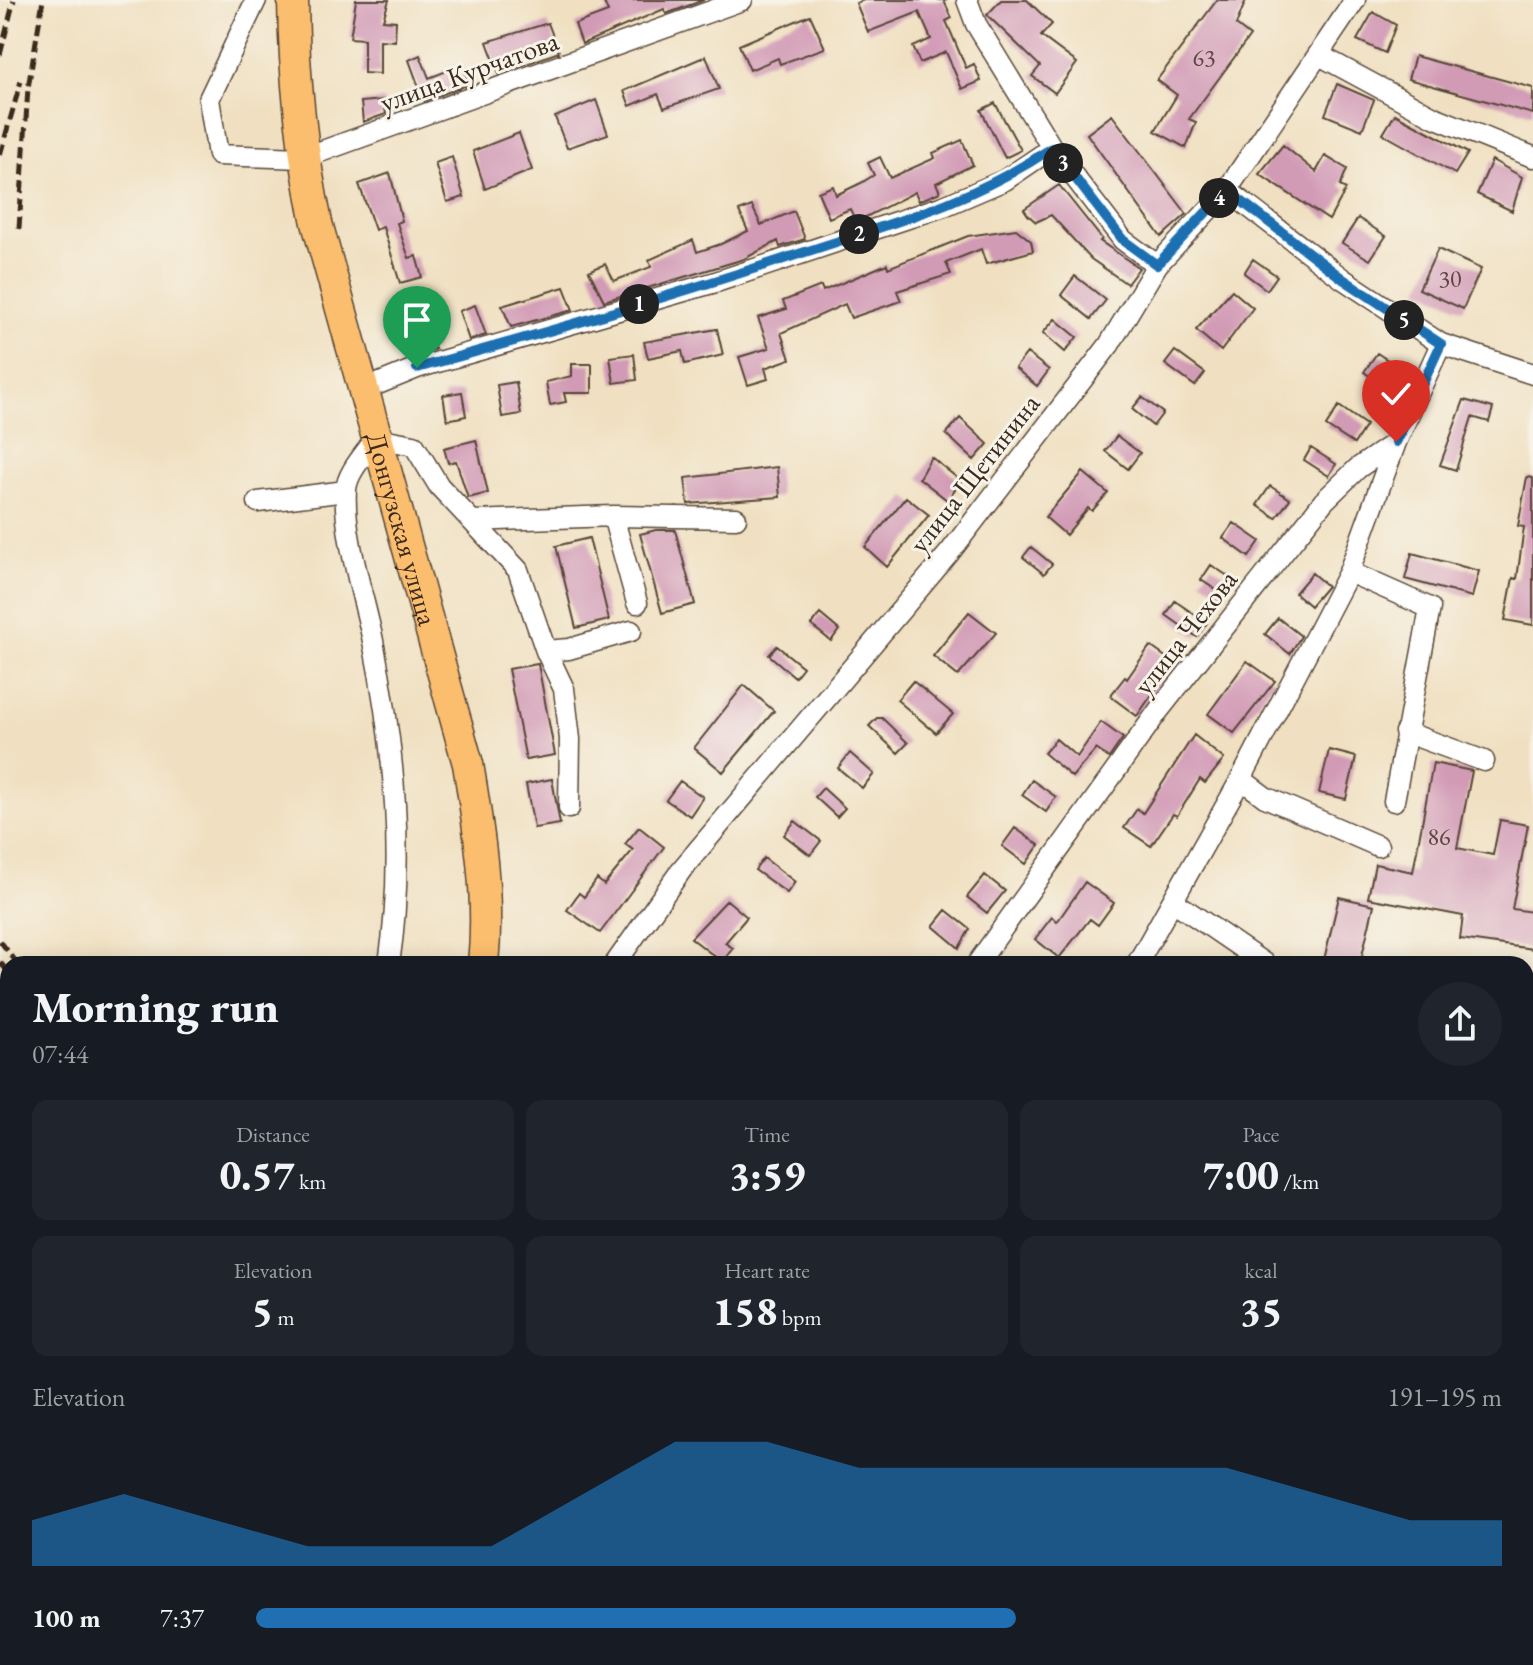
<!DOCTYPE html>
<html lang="en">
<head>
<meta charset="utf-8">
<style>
	:root { --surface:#171b24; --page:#20242c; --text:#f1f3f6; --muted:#9ea1a6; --accent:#1f6fb2 }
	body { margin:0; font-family:"EB Garamond",serif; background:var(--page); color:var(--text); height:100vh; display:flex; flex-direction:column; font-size:30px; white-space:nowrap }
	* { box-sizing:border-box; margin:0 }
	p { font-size:26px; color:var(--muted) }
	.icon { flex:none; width:44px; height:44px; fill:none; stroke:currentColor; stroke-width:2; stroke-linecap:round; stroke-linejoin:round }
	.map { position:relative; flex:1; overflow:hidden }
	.side { position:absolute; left:0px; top:956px; width:1534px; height:710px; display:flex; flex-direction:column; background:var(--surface); border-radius:24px 24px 0 0; box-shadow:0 4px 20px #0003 }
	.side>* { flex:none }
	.pin { position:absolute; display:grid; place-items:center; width:68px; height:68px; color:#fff; margin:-82px -34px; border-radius:50% 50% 50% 0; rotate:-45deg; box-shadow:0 0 8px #0007 }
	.pin .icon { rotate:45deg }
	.km { position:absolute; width:40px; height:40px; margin:-20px; border-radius:50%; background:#222; color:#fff; font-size:22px; line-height:40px; text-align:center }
	.round { display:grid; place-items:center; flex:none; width:84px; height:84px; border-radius:42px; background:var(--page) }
	.summary { display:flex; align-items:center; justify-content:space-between; height:136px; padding:0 32px }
	h1 { font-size:44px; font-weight:800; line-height:60px }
	.figures { display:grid; grid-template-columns:repeat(3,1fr); gap:12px; height:136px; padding:8px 32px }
	.figures div { display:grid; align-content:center; border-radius:16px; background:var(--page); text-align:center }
	.figures b { font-size:40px; font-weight:800 }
	.figures small { font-size:22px; font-weight:400 }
	.figures p { font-size:22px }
	.chart { height:224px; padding:16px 32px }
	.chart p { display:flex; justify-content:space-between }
	.chart svg { width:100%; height:144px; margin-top:8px; fill:var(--accent); opacity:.7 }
	ul { padding:0 32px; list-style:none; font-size:26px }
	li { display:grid; grid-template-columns:128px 96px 1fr; align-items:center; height:60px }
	li i { height:20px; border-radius:10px; background:var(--accent) }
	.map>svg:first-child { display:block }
	.industrial { fill:#d2bec5 }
	.building { fill:#d19ab5 }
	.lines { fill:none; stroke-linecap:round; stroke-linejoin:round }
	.minor-casing { stroke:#564536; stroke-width:23 }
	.highway-casing { stroke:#564536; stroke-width:33 }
	.path { stroke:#564536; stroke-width:3; stroke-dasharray:2 6; stroke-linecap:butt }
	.minor { stroke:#fff; stroke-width:20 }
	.highway { stroke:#fbbe6e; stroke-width:30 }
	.rail { stroke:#3b2a1e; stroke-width:5; stroke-dasharray:12 6; stroke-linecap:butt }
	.route-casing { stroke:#fff; stroke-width:16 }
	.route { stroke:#1f6fb2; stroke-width:10 }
	.labels { text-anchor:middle; stroke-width:6; stroke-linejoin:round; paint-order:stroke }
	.number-label { font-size:24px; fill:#604644 }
	.street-label { font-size:28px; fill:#3b2a1e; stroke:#f7f3e8 }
</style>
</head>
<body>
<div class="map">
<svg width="1533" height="1665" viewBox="0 0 1533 1665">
	<rect width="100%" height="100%" fill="#f7f3e8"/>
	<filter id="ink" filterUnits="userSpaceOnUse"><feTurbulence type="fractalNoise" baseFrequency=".0125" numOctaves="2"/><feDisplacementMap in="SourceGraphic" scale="16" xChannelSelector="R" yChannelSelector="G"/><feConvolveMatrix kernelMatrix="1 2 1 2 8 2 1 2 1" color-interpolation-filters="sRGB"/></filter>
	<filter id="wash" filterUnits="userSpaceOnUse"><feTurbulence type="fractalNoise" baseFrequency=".006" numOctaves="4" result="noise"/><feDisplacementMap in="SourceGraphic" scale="32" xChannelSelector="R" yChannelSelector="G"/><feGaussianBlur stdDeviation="1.8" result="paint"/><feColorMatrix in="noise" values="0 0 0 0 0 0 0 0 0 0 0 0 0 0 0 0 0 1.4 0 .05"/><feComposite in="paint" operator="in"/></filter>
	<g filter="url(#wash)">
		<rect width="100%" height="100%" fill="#f0e0c1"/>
		<path class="industrial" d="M1526,1058L1533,1059V1266L1526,1273Z
			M1533,1395V1645L1526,1639V1402Z
			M364,1658H709L735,1665H361Z"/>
		<g id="blocks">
			<path class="building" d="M356,0H389L383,20L396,21L395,41L380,40V74L364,73V39L350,38Z
				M603,0H704L666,14L664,9L582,44L575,24L608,12Z
				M864,0H947L944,1L952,18L946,21L966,68L974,64L981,81L962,89L946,52L920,63L913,47L931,39L919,12L868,32L856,3Z
				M1001,0H1027L1052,24L1041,36L1077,63L1055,93L1032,76L1040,66L987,15Z
				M1217,0H1246L1236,25L1250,36L1189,119L1196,122L1186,148L1155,131L1177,95L1157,80Z
				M1373,12L1396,25L1385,53L1357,40Z
				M810,15L825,48L780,64L778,58L750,70L739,45Z
				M548,23L559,52L499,74L487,42Z
				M420,55L429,78L462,65L470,84L424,101L409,60Z
				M706,56L719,89L664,108L658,94L630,106L624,91Z
				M1415,56L1533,88V114L1408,79Z
				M1337,84L1374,100L1362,130L1325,115Z
				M384,100L386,114L363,122L361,102Z
				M596,100L608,134L567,148L555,117Z
				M995,103L1021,150L1005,158L981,110Z
				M1395,114L1468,153L1455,174L1383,134Z
				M1112,115L1187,214L1161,237L1087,134Z
				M519,133L532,170L485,189L473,151Z
				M962,140L973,165L936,183L940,192L919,201L915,192L856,222L850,209L829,218L818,192L833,186L836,195L861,183L874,175L868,163L880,157L890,178L935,158L933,153Z
				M1283,145L1316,172L1325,156L1347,169L1340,186L1346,189L1329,220L1259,174Z
				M452,157L464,197L447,202L435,163Z
				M1492,160L1522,177L1512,211L1477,194Z
				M390,173L402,221L397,223L409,258L416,256L422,277L400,283L383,227L375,230L359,184Z
				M1059,185L1102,239L1100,241L1139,268L1127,284L1091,259L1051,215L1036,222L1028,215L1024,209Z
				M752,206L761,225L794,211L805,239L780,247L778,241L744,259L604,301L589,271L605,264L614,281L651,267L649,260L693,240L697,252L721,244L748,231L739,211Z
				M1358,218L1386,236L1370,260L1342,243Z
				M1016,229L1031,241L1033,251L986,264L981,249L946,263L951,274L897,291L901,301L851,318L845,304L781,333L790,359L765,368L768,379L748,385L739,357L769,348L758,318L786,309L783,301L821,286L823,291L887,264L888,268L968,236Z
				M1438,249L1481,269L1463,309L1419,289Z
				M1253,259L1277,276L1267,290L1244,273Z
				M1075,276L1106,300L1091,319L1061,295Z
				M564,287L573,310L511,327L502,306Z
				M1232,290L1253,308L1221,351L1196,330Z
				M475,305L486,335L469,340L459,311Z
				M422,307L435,349L410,357L396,315Z
				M1055,319L1077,337L1065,352L1043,333Z
				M717,329L723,355L685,364L682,351L648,358L644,342Z
				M1175,351L1205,373L1195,386L1165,364Z
				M1027,353L1049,370L1037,386L1015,368Z
				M1377,353L1400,368L1386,388L1364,372Z
				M634,354L637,380L614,383L610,357Z
				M572,364H592V393H564L566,402L550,405L546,382L572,376Z
				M516,382L521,414L502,417L497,385Z
				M462,392L466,416L447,420L443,395Z
				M1142,397L1163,413L1153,426L1132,409Z
				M1464,400L1493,408L1489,422L1472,417L1456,470L1440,465Z
				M1339,406L1366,425L1354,444L1326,426Z
				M960,418L988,444L974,460L946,434Z
				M1117,436L1140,453L1128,469L1105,451Z
				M476,440L488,493L468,498L456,461L448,463L444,448Z
				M1311,448L1336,464L1329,476L1304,460Z
				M931,457L961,481L947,500L919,478Z
				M777,467L780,497L688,504L685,478Z
				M1083,472L1108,493L1092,511L1088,508L1066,535L1045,517Z
				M1527,477L1533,478V625L1505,620L1513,578L1517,579L1524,527L1518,526Z
				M1270,486L1290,499L1276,518L1257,505Z
				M906,497L929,515L887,567L865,547Z
				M1234,523L1260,541L1249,557L1223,538Z
				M656,530H675L695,604L662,613L640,534Z
				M589,538L609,620L576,628L556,546Z
				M1031,547L1052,564L1044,574L1023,557Z
				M1412,553L1479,571L1472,597L1405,579Z
				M1211,565L1234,580L1224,595L1201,580Z
				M1312,573L1327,586L1310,606L1295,593Z
				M1175,601L1207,623L1197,637L1166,615Z
				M969,612L996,633L958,676L933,656Z
				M820,614L839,630L831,641L811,625Z
				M1278,618L1301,636L1290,654L1265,634Z
				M777,646L803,667L795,677L769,655Z
				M1150,646L1174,663L1137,716L1110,696L1125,677L1127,679Z
				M1247,661L1275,681L1234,733L1208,714Z
				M538,664L555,755L526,760L508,669Z
				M913,681L953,714L936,733L897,700Z
				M744,685L774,711L723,772L694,748Z
				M877,718H882L908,743L898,753L869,726Z
				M1101,722L1123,738L1109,758L1096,749L1072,777L1044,753L1056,739L1077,757Z
				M1194,735L1224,759L1205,783L1200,779L1177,816L1173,814L1151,846L1124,828L1137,809L1143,813Z
				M1329,750L1356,757L1346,799L1319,793Z
				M850,753L874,774L862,788L838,768Z
				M1433,763L1472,771L1457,848L1493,855L1500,820L1528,825L1512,909L1533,912V949L1460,939L1463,916L1368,898L1375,864L1413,872Z
				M552,779L560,824L534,828L526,784Z
				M1032,780L1056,797L1046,812L1022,795Z
				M680,781L703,797L690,816L666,800Z
				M823,788L845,808L837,817L815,797Z
				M795,821L821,841L810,855L784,835Z
				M639,827L664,847L600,933L567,910L579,893L584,897L597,879L604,885L633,850L625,844Z
				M1015,828L1039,845L1026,864L1002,846Z
				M764,858L795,882L787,893L755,870Z
				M985,875L1005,891L987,913L967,897Z
				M1085,882L1114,903L1098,925L1090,919L1059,958L1035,939L1052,917L1057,922Z
				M1339,897L1374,905L1360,964H1323Z
				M727,900L747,917L725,943L733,948L722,962L691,938Z
				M946,910L970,929L959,948L933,926Z"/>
		</g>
	</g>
	<g filter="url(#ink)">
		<use href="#blocks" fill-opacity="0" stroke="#564536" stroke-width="2"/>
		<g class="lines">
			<defs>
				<path id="minor" d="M256,0L209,99L218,155L303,158L742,0
					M967,0L976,24L1052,148L1123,240L1157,265
					M1319,55L1434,117L1533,157
					M1227,190L1343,279L1441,344L1533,374
					M363,390L417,368L716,282L944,206L1005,180L1052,148
					M258,502L346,491
					M613,516L637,603
					M473,521L613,516L736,518
					M1349,572L1430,608L1394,801
					M546,651L564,689L570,739L569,808
					M1405,732L1484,761
					M1241,779L1265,797L1378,846
					M1173,901L1265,964
					M389,964C405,858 394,745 373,641C364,597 343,534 346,490C347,472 366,453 376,438L414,445L439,486L518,570L546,651L569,649L631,631
					M615,964L682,869L950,552L1109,345L1157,265L1227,190L1355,0
					M977,964L1159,710L1324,501L1358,468L1396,442L1441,344
					M1137,964L1241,779L1349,572L1396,442
					M0,1222L8,1220
					M0,1286L8,1284
					M0,1350L8,1348
					M1526,1438L1533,1431
					M0,1486L8,1488
					M1526,1489L1533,1483
					M1526,1557L1533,1551
					M1526,1604L1533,1611
					M107,1665L109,1658
					M192,1665L194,1658"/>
				<g id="highway">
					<path id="s1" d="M293,0C294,76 301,148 317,223L468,764C479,830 490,898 483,964"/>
					<path d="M243,1665L246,1658"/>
				</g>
			</defs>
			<use href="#minor" class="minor-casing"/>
			<use href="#highway" class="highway-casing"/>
			<path class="path" d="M1439,1658L1450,1665
				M1216,1665L1236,1658"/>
			<use href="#minor" class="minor"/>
			<use href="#highway" class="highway"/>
			<path class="rail" d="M0,55L14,0
				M0,155L21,81
				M19,229L28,88L43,0
				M0,941L18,964
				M0,962L8,972
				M1084,1658L1089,1665
				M1248,1658L1255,1665
				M1322,1658L1339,1665
				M1351,1658L1368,1665"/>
		</g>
	</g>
	<g class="lines" filter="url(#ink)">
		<defs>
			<path id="route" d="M417,368C546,333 675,295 802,253C893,223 972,202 1052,148L1123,240L1157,265L1227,190L1343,279L1441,344L1396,442"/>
		</defs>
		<use href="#route" class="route-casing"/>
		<use href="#route" class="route"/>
	</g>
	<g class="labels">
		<g class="number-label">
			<text x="1204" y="66">63</text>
			<text x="1450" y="287">30</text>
			<text x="1439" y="845">86</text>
		</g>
		<g class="street-label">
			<text transform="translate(469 71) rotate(-20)" y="10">улица Курчатова</text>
			<text transform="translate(974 473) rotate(-52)" y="10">улица Щетинина</text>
			<text dy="10" stroke="none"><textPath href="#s1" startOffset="542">Донгузская улица</textPath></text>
			<text transform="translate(1185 632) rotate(-52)" y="10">улица Чехова</text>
		</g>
	</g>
</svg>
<div class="pin" style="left:417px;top:368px;background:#1e9e55"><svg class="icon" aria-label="arrive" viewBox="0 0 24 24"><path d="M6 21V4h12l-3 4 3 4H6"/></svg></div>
<div class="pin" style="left:1396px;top:442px;background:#d93025"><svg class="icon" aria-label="check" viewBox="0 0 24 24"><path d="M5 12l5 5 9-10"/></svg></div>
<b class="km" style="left:639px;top:304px">1</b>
<b class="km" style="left:859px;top:234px">2</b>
<b class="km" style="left:1063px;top:163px">3</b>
<b class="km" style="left:1219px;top:198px">4</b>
<b class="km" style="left:1404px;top:320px">5</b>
<section class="side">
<div class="summary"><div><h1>Morning run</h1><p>07:44</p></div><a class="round"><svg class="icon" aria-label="share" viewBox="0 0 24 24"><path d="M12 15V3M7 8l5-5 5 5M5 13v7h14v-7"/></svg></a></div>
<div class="figures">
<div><p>Distance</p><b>0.57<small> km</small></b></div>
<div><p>Time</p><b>3:59</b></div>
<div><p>Pace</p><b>7:00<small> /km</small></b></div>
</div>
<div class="figures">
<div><p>Elevation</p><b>5<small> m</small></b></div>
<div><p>Heart rate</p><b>158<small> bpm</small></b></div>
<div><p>kcal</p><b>35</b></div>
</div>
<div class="chart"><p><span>Elevation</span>191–195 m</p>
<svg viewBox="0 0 160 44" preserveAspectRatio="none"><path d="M0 44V30L10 22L20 30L30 38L40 38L50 38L60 22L70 6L80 6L90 14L100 14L110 14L120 14L130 14L140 22L150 30L160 30V44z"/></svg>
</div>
<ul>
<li><b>100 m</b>7:37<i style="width:61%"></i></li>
</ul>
</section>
</div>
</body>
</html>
